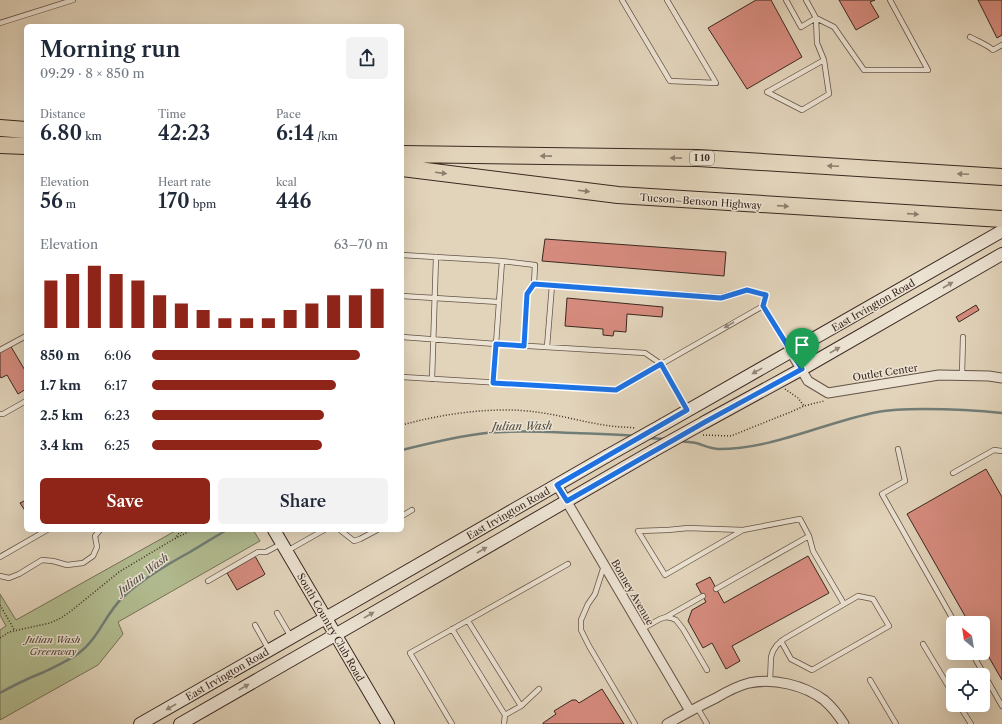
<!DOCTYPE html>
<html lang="en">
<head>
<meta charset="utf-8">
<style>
	:root { --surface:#fff; --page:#f2f2f3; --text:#1f2937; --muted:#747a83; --accent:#8f2418 }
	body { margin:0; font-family:"Libre Caslon Text",serif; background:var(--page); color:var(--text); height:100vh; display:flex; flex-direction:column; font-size:15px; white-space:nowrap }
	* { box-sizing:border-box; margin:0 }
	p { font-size:13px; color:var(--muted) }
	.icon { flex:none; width:22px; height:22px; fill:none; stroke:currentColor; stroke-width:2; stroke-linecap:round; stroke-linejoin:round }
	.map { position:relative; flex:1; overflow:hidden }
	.sheet { position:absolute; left:24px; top:24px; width:380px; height:508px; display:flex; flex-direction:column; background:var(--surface); border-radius:6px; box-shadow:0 4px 16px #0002 }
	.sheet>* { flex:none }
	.needle { width:26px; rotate:330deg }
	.buttons { position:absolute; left:946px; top:616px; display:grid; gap:8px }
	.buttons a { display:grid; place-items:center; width:44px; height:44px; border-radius:6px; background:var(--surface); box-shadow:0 4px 16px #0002; font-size:20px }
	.pin { position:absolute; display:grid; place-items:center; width:34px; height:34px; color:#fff; margin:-41px -17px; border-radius:50% 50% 50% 0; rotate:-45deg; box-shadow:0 0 4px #0007 }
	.pin .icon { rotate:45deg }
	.round { display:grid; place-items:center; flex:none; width:42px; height:42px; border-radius:6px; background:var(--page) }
	.headline { display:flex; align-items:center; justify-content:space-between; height:68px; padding:0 16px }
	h1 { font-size:22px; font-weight:600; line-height:30px }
	.metrics { display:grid; grid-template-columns:repeat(3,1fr); gap:6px; height:68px; padding:4px 16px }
	.metrics div { display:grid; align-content:center }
	.metrics b { font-size:20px; font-weight:600 }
	.metrics small { font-size:11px; font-weight:400 }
	.metrics p { font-size:11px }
	.chart { height:112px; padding:8px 16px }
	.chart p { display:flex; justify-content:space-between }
	.chart svg { width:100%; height:72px; margin-top:4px; stroke:var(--accent); stroke-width:6 }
	.button { display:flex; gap:8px; margin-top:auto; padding:8px 16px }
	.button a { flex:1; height:46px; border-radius:6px; background:var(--accent); color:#fff; font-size:16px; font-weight:600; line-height:46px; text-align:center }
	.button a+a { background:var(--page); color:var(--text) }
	ul { padding:0 16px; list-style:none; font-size:13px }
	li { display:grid; grid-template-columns:64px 48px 1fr; align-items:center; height:30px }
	li i { height:10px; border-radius:5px; background:var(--accent) }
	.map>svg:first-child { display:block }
	.green { fill:#b2bd91; stroke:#767258 }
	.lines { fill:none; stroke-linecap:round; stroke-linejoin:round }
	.stream { stroke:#717e78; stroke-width:2.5 }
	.building { fill:#d78c7f; stroke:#3a2820 }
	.lane-casing { stroke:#645347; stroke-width:6 }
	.street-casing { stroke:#645347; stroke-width:11 }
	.secondary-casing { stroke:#3a2820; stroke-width:14 }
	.highway-casing { stroke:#3a2820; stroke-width:18 }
	.path { stroke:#3a2820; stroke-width:1.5; stroke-dasharray:1 2; stroke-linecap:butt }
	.lane { stroke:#ece3d3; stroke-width:4.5 }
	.street { stroke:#ece3d3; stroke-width:9 }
	.secondary { stroke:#ece3d3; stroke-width:12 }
	.highway { stroke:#e2d4bb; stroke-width:16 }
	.secondary-bridge-casing { stroke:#3a2820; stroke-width:14; stroke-linecap:butt }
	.secondary-bridge { stroke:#ece3d3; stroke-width:12 }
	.oneway { fill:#8e7e6e }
	.oneway2 { fill:#93867a }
	.route-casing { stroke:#fff; stroke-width:8 }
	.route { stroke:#1a73e8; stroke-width:5 }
	.labels { text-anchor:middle; stroke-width:3; stroke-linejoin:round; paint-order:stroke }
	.shield { fill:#ece3d3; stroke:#6f6056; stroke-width:1 }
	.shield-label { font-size:9px; font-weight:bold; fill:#3a2820 }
	.street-label { font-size:10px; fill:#3a2820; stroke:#ece3d3 }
	.park-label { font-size:10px; font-style:italic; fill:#524637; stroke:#ece3d3 }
	.water-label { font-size:11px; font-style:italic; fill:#514c44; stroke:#ece3d3 }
</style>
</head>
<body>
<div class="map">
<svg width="1002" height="724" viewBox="0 0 1002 724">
	<rect width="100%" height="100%" fill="#e2d4bb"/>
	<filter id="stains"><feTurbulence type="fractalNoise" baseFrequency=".005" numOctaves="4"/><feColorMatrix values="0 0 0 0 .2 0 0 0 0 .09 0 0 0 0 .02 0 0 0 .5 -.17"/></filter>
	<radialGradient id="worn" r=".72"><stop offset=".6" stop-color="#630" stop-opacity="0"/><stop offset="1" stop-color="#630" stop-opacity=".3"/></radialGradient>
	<path class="green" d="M177,530H253L260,541L118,622L123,634L98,665L0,720V630L6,626L0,615V594L16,620Z"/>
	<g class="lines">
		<path class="stream" d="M649,438L664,439
			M681,441C686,442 691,442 696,443C703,445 711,449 719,449C774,449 825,422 878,412C893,409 908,409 923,409C951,409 975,410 1002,413
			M402,450C430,443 458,436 486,433C516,430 546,432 576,433C595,434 615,434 634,436
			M0,693C14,685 29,678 44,672C56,666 68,661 79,653C98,639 105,615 122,598C142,579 166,565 190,552C202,545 214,537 227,530"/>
	</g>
	<path class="building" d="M756,0H771L802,57L747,89L708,28Z
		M839,0H875L870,2L879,17L856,30Z
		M978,0H1002V35L997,38Z
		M545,239L726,252L724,276L542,261Z
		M567,298L663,307L662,317L627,314L626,332L614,331L613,336L603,335V329L565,326Z
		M976,305L979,310L959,322L956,317Z
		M10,345L26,372V389L18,394L7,375L1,378L0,376V351Z
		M986,469L1002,497V680L983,647V623H969L907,514Z
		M26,500V512L20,503Z
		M255,556L265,574L264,575L237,590L227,573Z
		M808,556L829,593L732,646L740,661L726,669L712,643L703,648L688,621L692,610L706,602L696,584L710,577L724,603Z
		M602,689L624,724H543V723L556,714L554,711L572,700H576L579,703Z"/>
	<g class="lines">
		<defs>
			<path id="lane" d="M622,0L670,81L716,83L667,0
				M786,0L801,27L816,18
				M816,18L834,27L864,70H928L890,0
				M0,23L73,0
				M970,37C977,41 986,44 993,50L1002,45
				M767,92L824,60L817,43L816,18L806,0
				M767,92L802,110L829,94L824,60
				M402,255L502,261L535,265L534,284L721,297L747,290L766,295L763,306L791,352
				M402,296L499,302
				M402,337L496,344L502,261
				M524,346L527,294L534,284
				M547,347L552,285
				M0,350L26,336
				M962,375L963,337
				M402,377L616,390L763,306
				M432,379L436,257
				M493,383L496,344L645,353L661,364L687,410
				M0,414H3L26,401
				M898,449L905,481L882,494L955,623
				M953,473L994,450L1002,451
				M402,516L412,510
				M340,530L354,541L360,539L377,530
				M809,536L813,551L844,604
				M287,551L324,530
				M0,557L47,530
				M604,566L595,594L588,604L581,620V630L589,646L635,724
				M0,576L9,578L19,574L42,560L53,561L67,565L83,563L93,556L97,547L95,536L100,530
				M208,581L258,552H266L281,544
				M716,589L809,536L800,519L743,530L665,575L638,531L668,530L688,528L743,530
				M277,613L291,637
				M666,617L703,596
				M468,621L521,706L505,715
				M255,625L269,650
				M452,629L505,715L504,724
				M642,629L660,619L666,617L671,618L676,620L683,629L707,670
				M923,644L953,694
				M972,653L1002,706
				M870,680L896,724
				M770,682L771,657L773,651L777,645L784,639L858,596L873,599L889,626L812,670L791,659L781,641
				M959,705L971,724
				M521,706L539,689
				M697,707L707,724
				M452,724L410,653L568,564"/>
			<path id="street" d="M791,352L808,381L828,393L939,375L989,376L1002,378
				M557,485L690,711
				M667,724C683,715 699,706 716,698C726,692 737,686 749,683C774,678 804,685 824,700C832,707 839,716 844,724"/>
			<path id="secondary" d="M705,422L802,369L1002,254
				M664,424L1002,231
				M274,530L388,724
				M140,724L343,608L607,456
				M180,724L368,616L653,451"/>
			<path id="highway" d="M0,128L26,130
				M0,145L26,146
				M402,154L698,158L1002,177
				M402,168L618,195L1002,219"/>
		</defs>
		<use href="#lane" class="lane-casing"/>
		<use href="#street" class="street-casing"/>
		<use href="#secondary" class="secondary-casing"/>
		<use href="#highway" class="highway-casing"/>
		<path class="path" d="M785,389L798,398L804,406
			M402,425C441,414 495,406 536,412C561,415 586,423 611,426C619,427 627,427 635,428
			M703,435L731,436L793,411L804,406L824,401
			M175,539L178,534L185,530
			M0,605L15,631
			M0,638L9,632L50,623L61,618L71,611L119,572L174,539L192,530"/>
		<use href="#lane" class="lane"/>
		<use href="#street" class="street"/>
		<use href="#secondary" class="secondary"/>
		<use href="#highway" class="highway"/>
		<defs>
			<path id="secondary-bridge" d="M653,451L705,422
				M607,456L664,424"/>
		</defs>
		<use href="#secondary-bridge" class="secondary-bridge-casing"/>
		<use href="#secondary-bridge" class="secondary-bridge"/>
	</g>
	<defs><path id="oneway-solid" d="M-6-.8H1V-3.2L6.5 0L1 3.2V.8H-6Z"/></defs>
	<g class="oneway">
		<use href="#oneway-solid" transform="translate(546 156) rotate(-179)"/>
		<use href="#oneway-solid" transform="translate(676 158) rotate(-179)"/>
		<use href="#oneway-solid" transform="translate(833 166) rotate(-177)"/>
		<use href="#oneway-solid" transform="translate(441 173) rotate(7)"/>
		<use href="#oneway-solid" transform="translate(963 174) rotate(-177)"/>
		<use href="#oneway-solid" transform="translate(584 191) rotate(7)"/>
		<use href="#oneway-solid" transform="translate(783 206) rotate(4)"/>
		<use href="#oneway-solid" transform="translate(913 214) rotate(4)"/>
	</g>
	<g class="oneway2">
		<use href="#oneway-solid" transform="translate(948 285) rotate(-30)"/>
		<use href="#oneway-solid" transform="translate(729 325) rotate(150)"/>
		<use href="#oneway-solid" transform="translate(835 350) rotate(-30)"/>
		<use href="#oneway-solid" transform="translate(757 371) rotate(151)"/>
		<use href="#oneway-solid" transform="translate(482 550) rotate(-30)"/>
		<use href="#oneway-solid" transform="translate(369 615) rotate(-30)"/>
		<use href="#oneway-solid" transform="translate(244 687) rotate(-30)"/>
		<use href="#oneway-solid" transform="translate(171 707) rotate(150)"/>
	</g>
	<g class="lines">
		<defs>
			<path id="route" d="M534,284L721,298L747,290L766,295L763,306L802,369L705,422L567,501L557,485L687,410L661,364L616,390L493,383L496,344L524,346L527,294Z"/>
		</defs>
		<use href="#route" class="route-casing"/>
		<use href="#route" class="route"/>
	</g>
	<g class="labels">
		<rect class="shield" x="690" y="151" width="24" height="14" rx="3"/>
		<g class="shield-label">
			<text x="702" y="161">I 10</text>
		</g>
		<g class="street-label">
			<text transform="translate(701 201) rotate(4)" y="4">Tucson–Benson Highway</text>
			<text transform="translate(873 305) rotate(-30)" y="4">East Irvington Road</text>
			<text transform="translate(885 372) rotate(-9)" y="4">Outlet Center</text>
			<text transform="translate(508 513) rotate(-30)" y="4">East Irvington Road</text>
			<text transform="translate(633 592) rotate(60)" y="4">Bonney Avenue</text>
			<text transform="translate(331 627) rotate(60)" y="4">South Country Club Road</text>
			<text transform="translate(227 674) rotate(-30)" y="4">East Irvington Road</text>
		</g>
		<g class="park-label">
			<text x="53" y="643">Julian Wash<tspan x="53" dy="12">Greenway</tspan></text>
		</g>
		<g class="water-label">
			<text transform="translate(522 426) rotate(-1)" y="4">Julian Wash</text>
			<text transform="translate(143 574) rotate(-37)" y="4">Julian Wash</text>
		</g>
	</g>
	<rect width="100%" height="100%" filter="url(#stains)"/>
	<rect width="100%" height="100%" fill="url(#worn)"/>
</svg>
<div class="buttons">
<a><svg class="needle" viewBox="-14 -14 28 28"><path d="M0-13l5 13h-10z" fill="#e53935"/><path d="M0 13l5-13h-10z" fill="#747a83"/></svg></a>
<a><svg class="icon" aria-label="locate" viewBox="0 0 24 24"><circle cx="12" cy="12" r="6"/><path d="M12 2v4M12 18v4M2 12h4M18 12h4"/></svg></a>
</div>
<div class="pin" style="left:802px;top:369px;background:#1e9e55"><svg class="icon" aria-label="arrive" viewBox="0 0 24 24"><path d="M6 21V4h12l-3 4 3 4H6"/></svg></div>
<section class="sheet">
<div class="headline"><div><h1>Morning run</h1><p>09:29 · 8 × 850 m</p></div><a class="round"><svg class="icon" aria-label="share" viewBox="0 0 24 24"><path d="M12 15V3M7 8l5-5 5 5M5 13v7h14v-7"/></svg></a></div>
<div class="metrics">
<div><p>Distance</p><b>6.80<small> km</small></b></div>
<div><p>Time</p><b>42:23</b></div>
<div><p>Pace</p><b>6:14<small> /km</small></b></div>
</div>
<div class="metrics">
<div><p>Elevation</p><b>56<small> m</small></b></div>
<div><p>Heart rate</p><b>170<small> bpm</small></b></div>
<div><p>kcal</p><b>446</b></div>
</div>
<div class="chart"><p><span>Elevation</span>63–70 m</p>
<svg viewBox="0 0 160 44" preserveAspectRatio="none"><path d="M5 44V15M15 44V11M25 44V6M35 44V11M45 44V15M55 44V24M65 44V29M75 44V33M85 44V38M95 44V38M105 44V38M115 44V33M125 44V29M135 44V24M145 44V24M155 44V20"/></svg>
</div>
<ul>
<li><b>850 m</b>6:06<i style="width:88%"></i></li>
<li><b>1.7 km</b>6:17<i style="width:78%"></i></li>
<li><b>2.5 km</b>6:23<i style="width:73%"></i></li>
<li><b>3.4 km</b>6:25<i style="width:72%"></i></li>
</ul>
<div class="button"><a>Save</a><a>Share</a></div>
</section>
</div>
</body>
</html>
